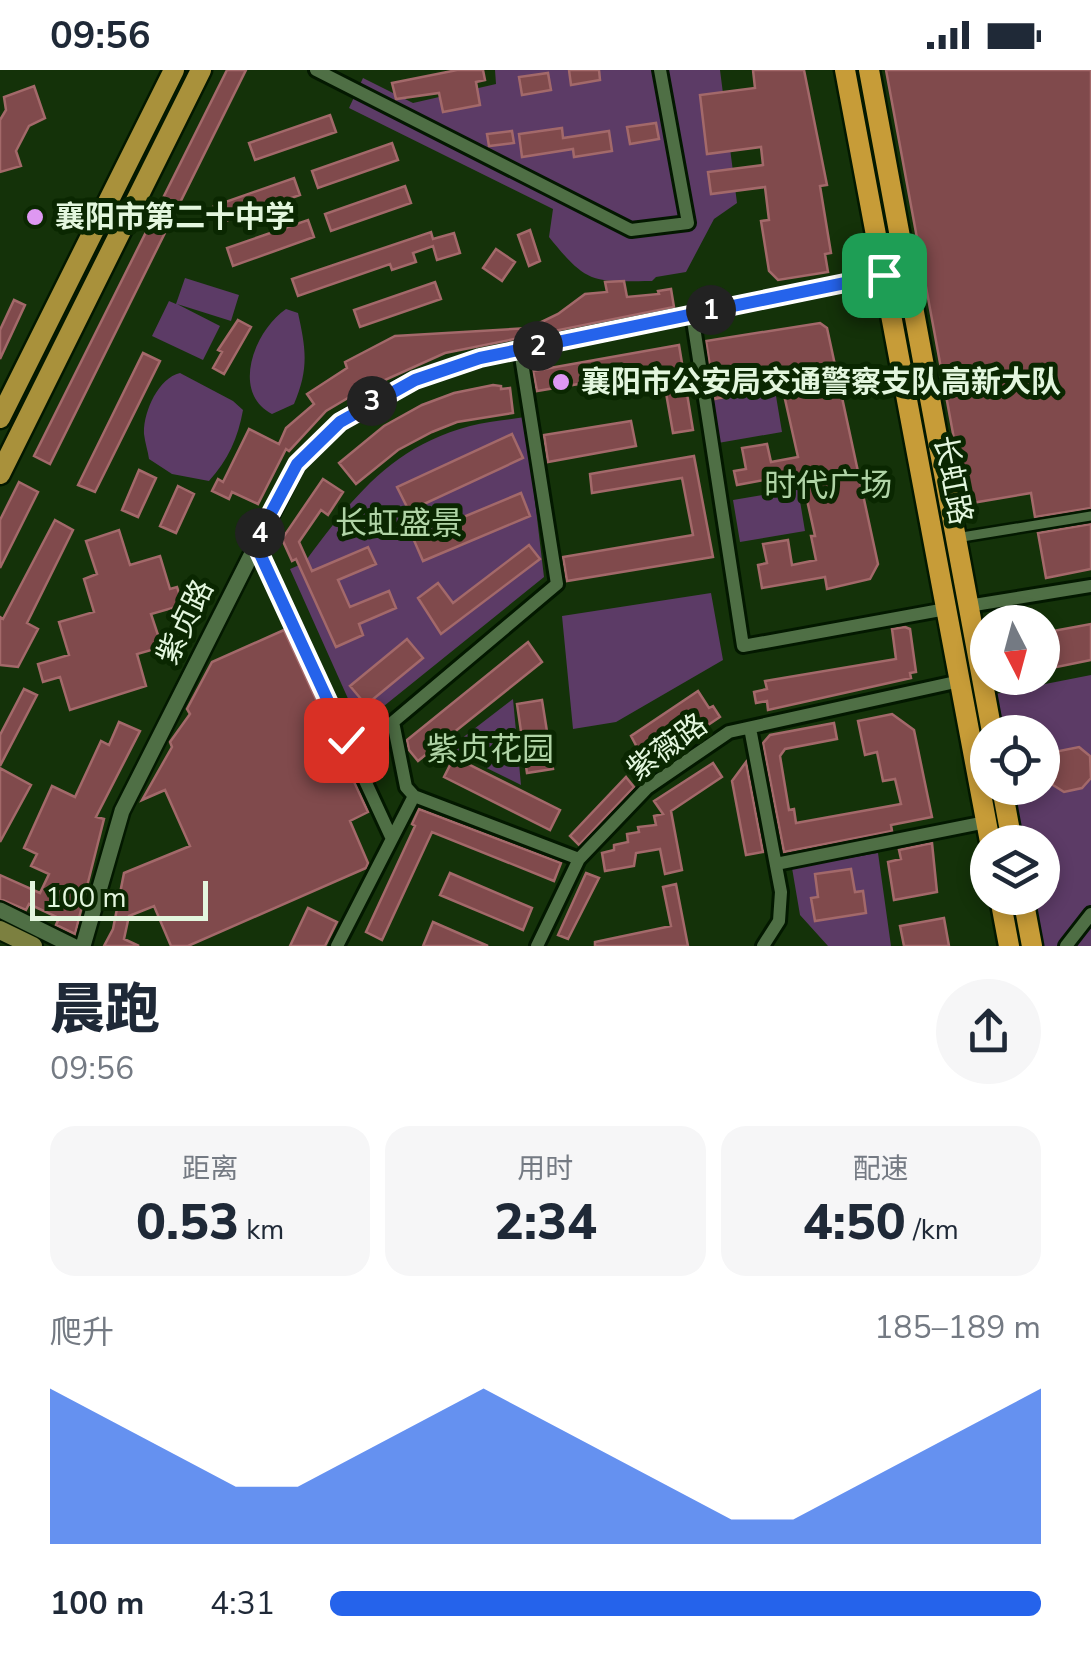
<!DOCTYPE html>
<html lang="zh">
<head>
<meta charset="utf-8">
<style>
	:root { --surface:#fff; --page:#f6f6f7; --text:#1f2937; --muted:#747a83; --accent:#2563eb }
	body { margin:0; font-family:"Nunito Sans","Noto Sans SC",sans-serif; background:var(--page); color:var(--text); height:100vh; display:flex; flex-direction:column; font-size:38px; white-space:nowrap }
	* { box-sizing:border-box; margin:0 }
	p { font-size:32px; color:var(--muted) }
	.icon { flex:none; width:55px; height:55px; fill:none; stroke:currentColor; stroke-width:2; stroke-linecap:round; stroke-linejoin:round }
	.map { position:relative; height:876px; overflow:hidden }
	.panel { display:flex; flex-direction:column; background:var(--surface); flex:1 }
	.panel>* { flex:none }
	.needle { width:65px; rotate:174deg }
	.controls { position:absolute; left:970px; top:535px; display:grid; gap:20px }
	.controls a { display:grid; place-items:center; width:90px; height:90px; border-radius:50%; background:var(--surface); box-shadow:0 5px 15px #0003; font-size:50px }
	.scale { position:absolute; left:30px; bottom:25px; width:178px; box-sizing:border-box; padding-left:10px; border:5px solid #e3f6de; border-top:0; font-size:28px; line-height:35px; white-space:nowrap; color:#e3f6de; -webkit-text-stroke:8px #0a2701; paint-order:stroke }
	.pin { position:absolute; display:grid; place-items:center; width:85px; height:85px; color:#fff; margin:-42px; border-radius:20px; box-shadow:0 5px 15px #0006 }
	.km { position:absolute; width:50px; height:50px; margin:-25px; border-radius:50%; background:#222; color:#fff; font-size:28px; line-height:50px; text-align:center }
	.round { display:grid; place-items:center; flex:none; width:105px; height:105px; border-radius:52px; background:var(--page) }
	.summary { display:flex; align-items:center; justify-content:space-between; height:170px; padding:0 50px }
	h1 { font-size:55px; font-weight:800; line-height:75px }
	.stats { display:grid; grid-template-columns:repeat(3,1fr); gap:15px; height:170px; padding:10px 50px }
	.stats div { display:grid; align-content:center; border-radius:25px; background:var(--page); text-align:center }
	.stats b { font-size:50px; font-weight:800 }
	.stats small { font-size:28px; font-weight:400 }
	.stats p { font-size:28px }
	.chart { height:280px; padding:20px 50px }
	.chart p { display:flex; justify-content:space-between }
	.chart svg { width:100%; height:180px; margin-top:10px; fill:var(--accent); opacity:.7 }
	ul { padding:0 50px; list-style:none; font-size:32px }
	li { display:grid; grid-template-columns:160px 120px 1fr; align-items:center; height:75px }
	li i { height:25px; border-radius:12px; background:var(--accent) }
	.status { display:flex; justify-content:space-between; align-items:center; height:70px; padding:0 50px; background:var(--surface); direction:ltr }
	.status svg { height:28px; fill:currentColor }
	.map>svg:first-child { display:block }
	.green { fill:#5c3b66 }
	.building { fill:#804a4c; stroke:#a3696a; stroke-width:2.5 }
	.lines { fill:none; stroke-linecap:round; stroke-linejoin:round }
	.pedestrian-casing { stroke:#031800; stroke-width:14 }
	.minor-casing { stroke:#031800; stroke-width:18 }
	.tertiary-casing { stroke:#031800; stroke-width:20 }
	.secondary-casing { stroke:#031800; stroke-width:22 }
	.primary-casing { stroke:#031800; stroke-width:25 }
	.trunk-casing { stroke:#031800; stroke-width:25 }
	.pedestrian { stroke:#4f6f45; stroke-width:9 }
	.minor { stroke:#4f6f45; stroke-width:12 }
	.tertiary { stroke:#4f6f45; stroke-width:15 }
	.secondary { stroke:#7c8040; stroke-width:18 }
	.primary { stroke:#a9913b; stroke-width:20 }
	.trunk { stroke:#c79c38; stroke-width:20 }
	.route-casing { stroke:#fff; stroke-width:20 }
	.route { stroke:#2563eb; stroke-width:12 }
	.poi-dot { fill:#de98f2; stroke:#0a2701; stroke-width:4 }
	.labels { text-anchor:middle; stroke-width:10; stroke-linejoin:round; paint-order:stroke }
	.poi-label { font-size:30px; font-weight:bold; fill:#e3f6de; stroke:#0a2701; text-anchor:start }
	.street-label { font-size:30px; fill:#e3f6de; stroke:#0a2701 }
	.neighbourhood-label { font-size:32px; fill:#b0d4a6; stroke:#0a2701 }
</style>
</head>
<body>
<div class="status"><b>09:56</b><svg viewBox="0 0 49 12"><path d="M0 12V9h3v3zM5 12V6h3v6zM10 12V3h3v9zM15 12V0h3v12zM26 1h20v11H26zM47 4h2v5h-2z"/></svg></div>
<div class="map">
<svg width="1091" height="876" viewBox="0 0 1091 876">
	<rect width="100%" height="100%" fill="#143209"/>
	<path class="green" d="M495,0H720L737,133L714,149L686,202L656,207L652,211C592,212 587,214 549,167L553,139L349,38L363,8L413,33L496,14Z
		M185,208L239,225L231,251L177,234L220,256L203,290L152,266L169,231L176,234Z
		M286,239L298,243C306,279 309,299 294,334L272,344C230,322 255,260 286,239Z
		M180,303L233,331L243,340C238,368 228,390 209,411L172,404L149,389C148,381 145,373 144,364C143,343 158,308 180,303Z
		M775,320L782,362L718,373L710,331Z
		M525,347L544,507L379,640L371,680L290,499L304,493C351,430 390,377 470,356C488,351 507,350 525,347Z
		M798,419L805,461L740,472L733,430Z
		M711,523L723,590L616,652L573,659L562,546Z
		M1091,605V876H1036L1027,828H1042V772H1017L1006,718H1042V662H996L990,625Z
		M513,629L521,715L448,679Z
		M878,783L891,876H828L800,845L792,798Z"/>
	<path class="building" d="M227,0H246L50,394L34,386Z
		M457,0H483L485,10L476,12L480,35L443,42L439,23L396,29L392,13Z
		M569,0H599L600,10L571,15Z
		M753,0H804L827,115L820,116L831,183L825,184L828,202L778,210L769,201L761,151L769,150L765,117L711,124L708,102L763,95L761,77L707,84L700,25L755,18Z
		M886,0H1091V438L1035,447L1031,423L966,434Z
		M548,3L551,20L522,25L519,7Z
		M34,16L45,48L29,56L16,81L21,96L0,102V50L6,40L4,27Z
		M330,45L336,62L255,90L249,73Z
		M656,53L659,69L630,74L627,57Z
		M562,58L563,68L609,61L612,81L574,87L573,79L522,87L519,64Z
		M512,61L514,73L489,76L487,64Z
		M392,73L398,90L318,118L312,101Z
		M294,108L300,125L220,153L214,136Z
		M405,116L411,133L331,161L325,144Z
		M308,150L314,167L233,196L227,178Z
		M530,160L540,191L529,196L518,165Z
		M431,162L433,169L454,163L460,183L437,190L433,176L413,183L416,192L392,200L390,194L298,226L292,209Z
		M496,179L515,192L502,211L483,198Z
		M624,211L627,227L659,224L658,221L671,219L674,237L445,283L358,322L326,341L289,381L286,379L258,434L232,422L229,429L212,421L218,409L223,412L249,359L279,374L286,358L314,334L307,324L347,298L345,292L395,266L529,258L558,244L585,224L607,222L605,212Z
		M435,212L441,229L360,257L354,240Z
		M14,230L25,235L0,289V260Z
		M238,250L251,257L224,304L213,298L222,282L218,280Z
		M820,253L827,258L878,494L870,509L827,519L825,507L762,518L758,495L767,493L763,474L788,470L792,495L816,490L811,466H815L801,403L737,415L734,401L746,399L742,378L767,374L771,392L798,387L782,316L715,329L706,271Z
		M679,275L693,360L673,363L662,300L537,321L533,301Z
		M143,283L160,291L95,422L78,415Z
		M493,315L501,316V319L510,318L513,343L457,352L432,362L398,380L356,414L339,393L384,356L422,335L454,323Z
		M631,351L636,376L548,392L544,365Z
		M512,364L523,388L409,441L397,417Z
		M694,386L713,487L567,511L563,487L693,465L682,408L592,423L590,404Z
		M139,400L156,408L138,447L122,440Z
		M323,409L343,422L328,445L321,440L299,472L312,501L368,477L376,494L338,510L350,537L389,521L396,538L359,554L363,565L336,577L296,489L292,491L282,469Z
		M19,412L38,422L0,498V450Z
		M178,416L194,424L176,463L160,456Z
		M521,423L530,446L423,491L413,468Z
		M55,450L73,460L27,553L38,559L18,597L0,595V547L3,549Z
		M1091,454V499L1046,508L1038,463Z
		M119,460L130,495L160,486L170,519L177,517L183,535L151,544L162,577L137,584L146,616L70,640L60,607L43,612L38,594L69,585L59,552L94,542L84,509L97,504L86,471Z
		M529,475L540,489L441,564L418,528L438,513L453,533Z
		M1091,554V590L1042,600V563Z
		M905,557L910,559L916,602L910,603L911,608L768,640L767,631L756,633L754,622L767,619L765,611L896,589L892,559Z
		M284,560L368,742L350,751L368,793L366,798L188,876H171L154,836L129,846L124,869L139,876H104L113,859L124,803L190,776L165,720L142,730L172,677L170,672L190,644L187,639L212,592Z
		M407,569L423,588L366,635L350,616Z
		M528,572L542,592L418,691L409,680L407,670Z
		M24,619L37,625L0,696V665Z
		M698,621L709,638L713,636L720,647L647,696L631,666Z
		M542,630L553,699L527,703L517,634Z
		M892,644L914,660L932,747L891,755L892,761L784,782L763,673L770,665L834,653L837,669L785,679L780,686L789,740L794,739L796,753L901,734L895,709L883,711L877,682L865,685L858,651Z
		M119,652L140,661L96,747L104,749L75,864L56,855L59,848L29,834L26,840L0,829V805L40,823L49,804L31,796L37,784L24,778L52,716L75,727L101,671L109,675Z
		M1079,677L1090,686L1091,708L1082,718L1064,722L1053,715L1050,691L1054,682Z
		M454,687L560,740L550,760L444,707Z
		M746,692L763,782L746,785L732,711Z
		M713,693L722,707L671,741L682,800L665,804L660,779L636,783L634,796L605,801L602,783L614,780V775L628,772L627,764L639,762L638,757L656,755L654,746L663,744L654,731Z
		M0,698L31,715L0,772Z
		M626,707L634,717L579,775L570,766Z
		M419,739L561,793L554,811L432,762L382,870L366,862L415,756L412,754Z
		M932,773L937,822L894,830L888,792L901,789L899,780Z
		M851,799L855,822L863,821L866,843L815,851L811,828L818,827L815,804Z
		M450,803L532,838L523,860L440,825Z
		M586,803L599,808L568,869L558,865Z
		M676,814L688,876H595V872L671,856L663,817Z
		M308,838L337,852L325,876H290Z
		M944,848L949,876H904L900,856Z
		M433,852L488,876H423Z"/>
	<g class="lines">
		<defs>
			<path id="pedestrian" d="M956,468L1091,446"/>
			<path id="minor" d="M316,0L631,160L688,153L660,0
				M692,244L743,576L946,539
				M520,280L557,514L393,652L406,717L414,726L579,789
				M255,473L392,769
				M968,536L1091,516
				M750,658L781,822L779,851L763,876
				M776,794L986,752
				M337,876L414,726
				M537,876L579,789L647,718L729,662L960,611
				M1066,876L1091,844"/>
			<path id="tertiary" d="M0,840L73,876
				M83,876L122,741L297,394L340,352L373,331L415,310L480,288L884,205"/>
			<path id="secondary" d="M0,860L33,876"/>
			<path id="primary" d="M0,348L174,0
				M0,404L201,0"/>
			<path id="trunk" d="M845,0L990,772
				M869,0L992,662
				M1002,718L1012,772
				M1000,828L1009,876
				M1023,828L1032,876"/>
		</defs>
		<use href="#pedestrian" class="pedestrian-casing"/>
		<use href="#minor" class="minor-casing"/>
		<use href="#tertiary" class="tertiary-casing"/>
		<use href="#secondary" class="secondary-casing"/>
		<use href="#primary" class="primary-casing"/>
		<use href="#trunk" class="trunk-casing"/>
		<use href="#pedestrian" class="pedestrian"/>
		<use href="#minor" class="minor"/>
		<use href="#tertiary" class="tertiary"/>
		<use href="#secondary" class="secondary"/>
		<use href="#primary" class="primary"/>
		<use href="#trunk" class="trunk"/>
	</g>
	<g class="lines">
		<defs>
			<path id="route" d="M346,670L255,473L297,394L340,352L415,310L480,288L884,205"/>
		</defs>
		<use href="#route" class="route-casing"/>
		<use href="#route" class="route"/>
	</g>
	<g class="poi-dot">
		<circle cx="35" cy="147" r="10"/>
		<circle cx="561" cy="312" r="10"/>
	</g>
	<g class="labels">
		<g class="poi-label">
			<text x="55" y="157">襄阳市第二十中学</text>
			<text x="581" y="322">襄阳市公安局交通警察支队高新大队</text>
		</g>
		<g class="street-label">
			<text transform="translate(953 410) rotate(79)" y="10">长虹路</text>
			<text transform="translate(185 552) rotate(-64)" y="10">紫贞路</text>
			<text transform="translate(667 677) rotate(-36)" y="10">紫薇路</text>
		</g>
		<g class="neighbourhood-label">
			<text x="828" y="426">时代广场</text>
			<text x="399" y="464">长虹盛景</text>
			<text x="490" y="690">紫贞花园</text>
		</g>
	</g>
</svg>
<div class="controls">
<a><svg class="needle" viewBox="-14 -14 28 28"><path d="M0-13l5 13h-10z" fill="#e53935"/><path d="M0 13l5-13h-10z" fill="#747a83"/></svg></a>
<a><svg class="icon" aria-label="locate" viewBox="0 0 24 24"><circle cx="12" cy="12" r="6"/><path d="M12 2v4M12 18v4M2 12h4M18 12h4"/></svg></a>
<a><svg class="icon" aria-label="layers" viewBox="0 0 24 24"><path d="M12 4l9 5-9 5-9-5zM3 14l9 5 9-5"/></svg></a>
</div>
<div class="scale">100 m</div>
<div class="pin" style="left:884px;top:205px;background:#1e9e55"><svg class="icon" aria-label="arrive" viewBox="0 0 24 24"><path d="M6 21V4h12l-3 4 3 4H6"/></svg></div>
<div class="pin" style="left:346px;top:670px;background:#d93025"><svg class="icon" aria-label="check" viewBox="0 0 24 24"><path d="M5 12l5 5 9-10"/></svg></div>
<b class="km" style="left:711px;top:240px">1</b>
<b class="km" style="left:538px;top:276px">2</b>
<b class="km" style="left:372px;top:331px">3</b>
<b class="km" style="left:260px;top:463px">4</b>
</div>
<section class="panel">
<div class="summary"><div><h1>晨跑</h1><p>09:56</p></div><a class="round"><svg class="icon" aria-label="share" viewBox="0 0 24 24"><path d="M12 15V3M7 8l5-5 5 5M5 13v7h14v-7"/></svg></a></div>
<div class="stats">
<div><p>距离</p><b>0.53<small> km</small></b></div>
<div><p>用时</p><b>2:34</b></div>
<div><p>配速</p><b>4:50<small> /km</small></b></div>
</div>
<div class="chart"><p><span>爬升</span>185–189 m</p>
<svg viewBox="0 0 160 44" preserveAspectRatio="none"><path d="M0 44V6L10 14L20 22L30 30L40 30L50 22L60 14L70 6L80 14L90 22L100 30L110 38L120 38L130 30L140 22L150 14L160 6V44z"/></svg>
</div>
<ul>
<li><b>100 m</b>4:31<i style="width:100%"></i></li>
</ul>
</section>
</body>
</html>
